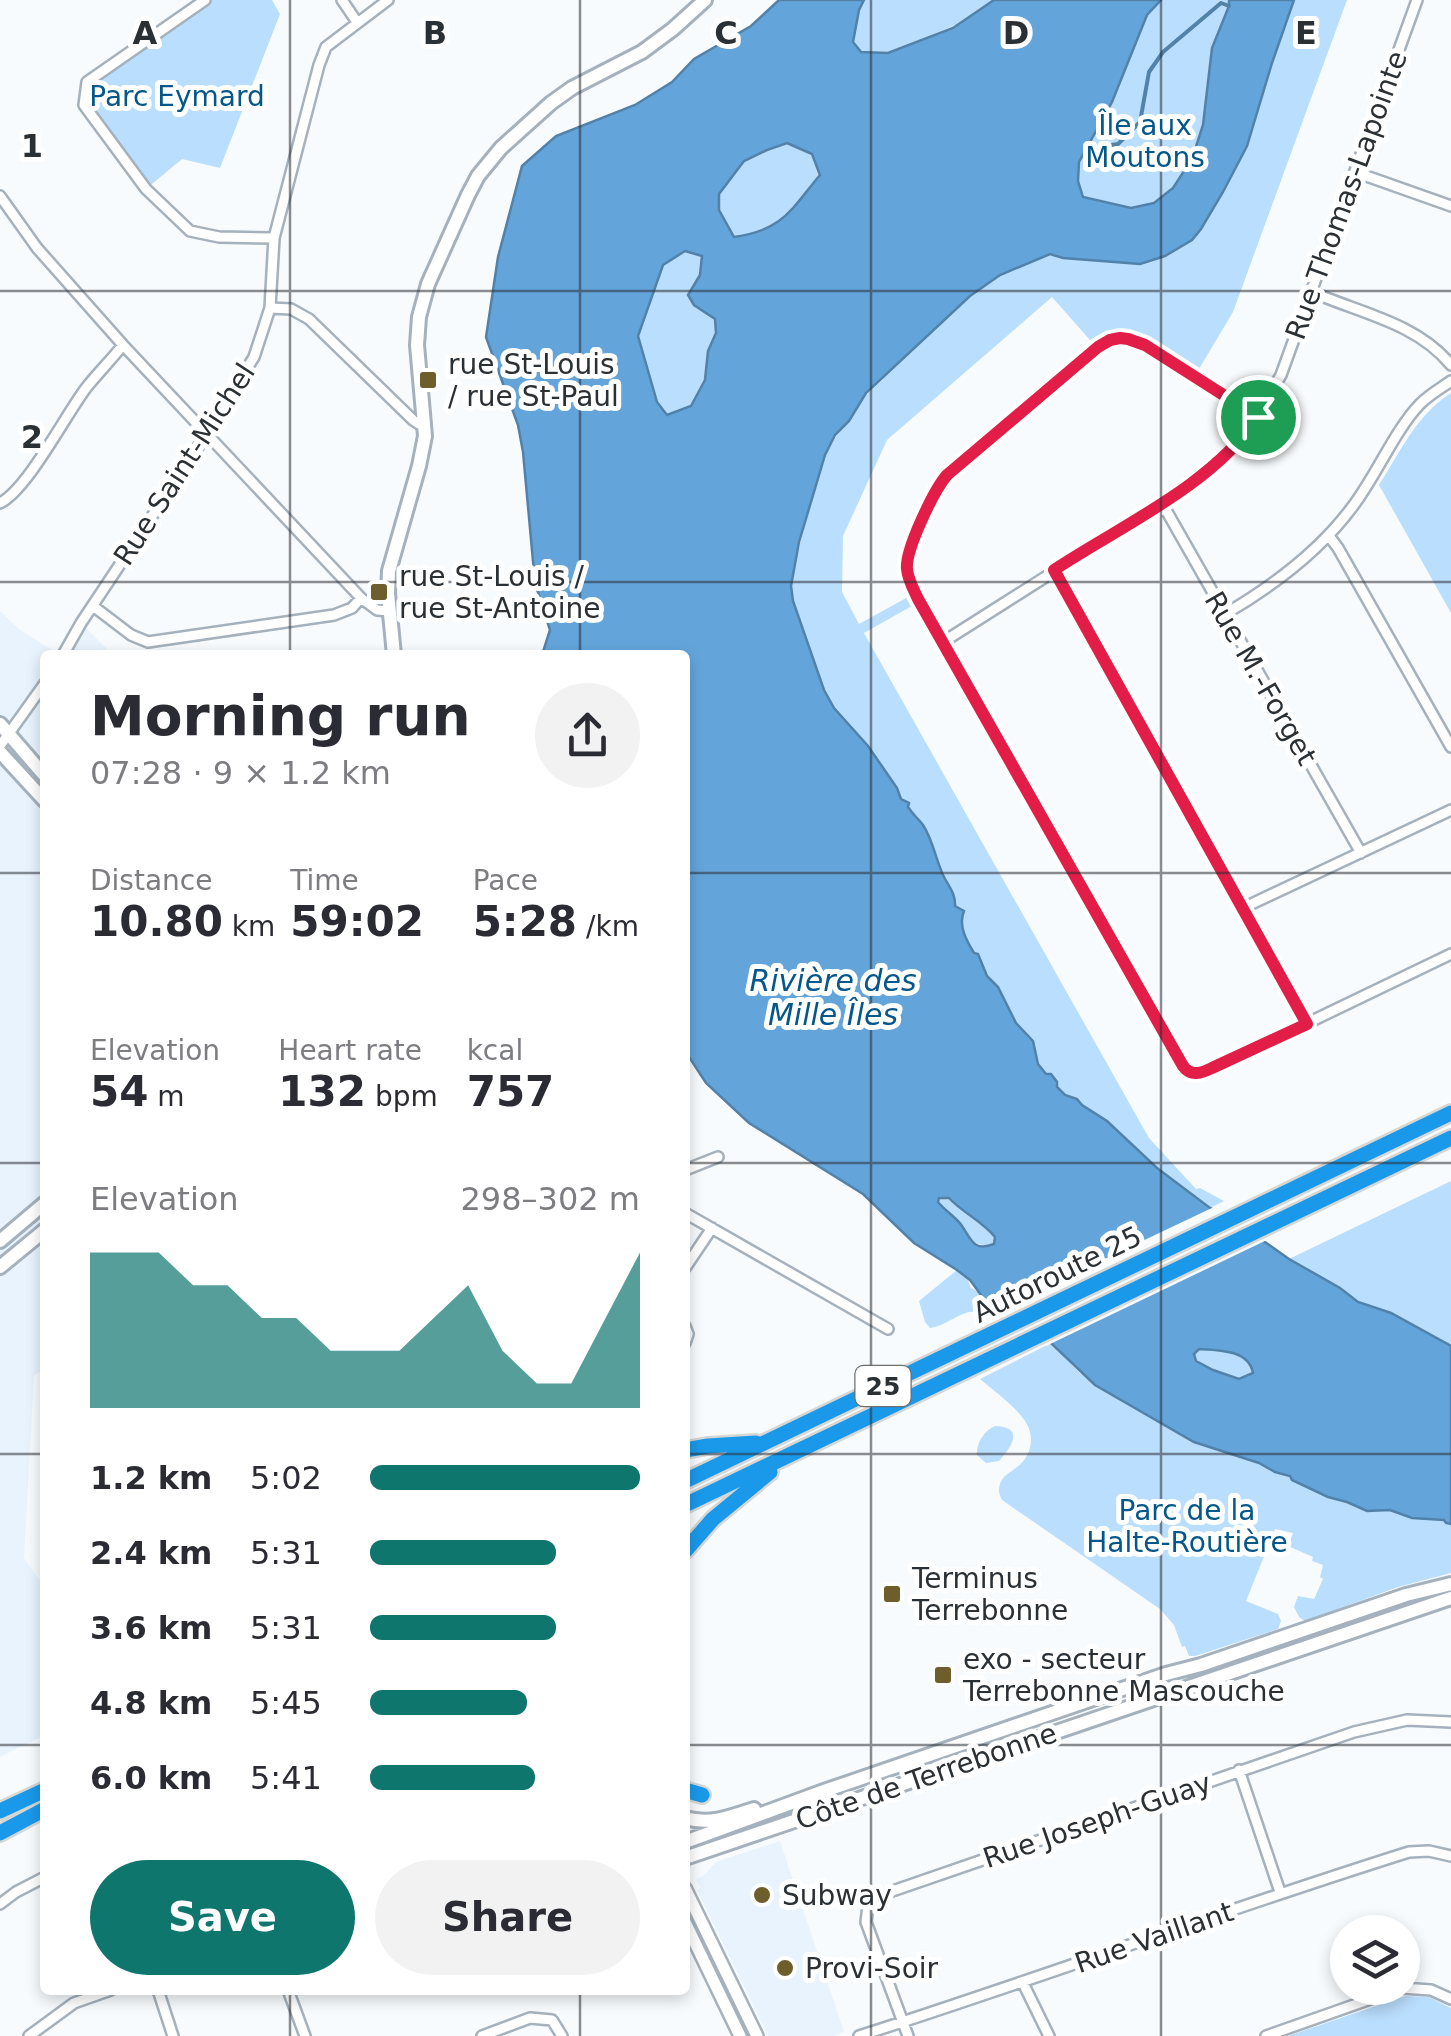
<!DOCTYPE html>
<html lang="en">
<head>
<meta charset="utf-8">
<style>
	:root { --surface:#fff; --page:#f2f2f3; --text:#2b2b33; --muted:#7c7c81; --accent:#0f766e }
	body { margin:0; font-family:"DejaVu Sans",sans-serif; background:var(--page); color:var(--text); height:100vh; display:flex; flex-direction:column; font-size:38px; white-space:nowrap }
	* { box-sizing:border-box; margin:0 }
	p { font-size:32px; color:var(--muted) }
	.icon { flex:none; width:55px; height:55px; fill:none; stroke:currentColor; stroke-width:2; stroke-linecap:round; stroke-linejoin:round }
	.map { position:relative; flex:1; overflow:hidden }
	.panel { position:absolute; left:40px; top:650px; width:650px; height:1345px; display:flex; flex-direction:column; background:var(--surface); border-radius:10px; box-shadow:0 5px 15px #0003 }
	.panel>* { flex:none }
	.controls { position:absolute; left:1330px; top:1915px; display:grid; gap:20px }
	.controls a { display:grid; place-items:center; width:90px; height:90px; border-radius:50%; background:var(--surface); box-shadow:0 5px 15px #0003; font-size:50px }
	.pin { position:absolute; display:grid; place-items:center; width:85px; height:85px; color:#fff; margin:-42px; border:5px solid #fff; border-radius:50%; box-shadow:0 2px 10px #0007 }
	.round { display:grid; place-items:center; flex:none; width:105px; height:105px; border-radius:52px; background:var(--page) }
	.overview { display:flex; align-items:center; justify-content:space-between; height:170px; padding:0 50px }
	h1 { font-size:55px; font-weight:800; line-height:75px }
	.stats { display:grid; grid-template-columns:repeat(3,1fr); gap:15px; height:170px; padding:10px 50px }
	.stats div { display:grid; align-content:center }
	.stats b { font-size:42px; font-weight:800 }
	.stats small { font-size:28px; font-weight:400 }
	.stats p { font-size:28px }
	.chart { height:280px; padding:20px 50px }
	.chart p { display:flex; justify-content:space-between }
	.chart svg { width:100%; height:180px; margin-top:10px; fill:var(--accent); opacity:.7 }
	.primary-button { display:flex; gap:20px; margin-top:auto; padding:20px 50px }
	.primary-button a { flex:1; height:115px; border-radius:60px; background:var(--accent); color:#fff; font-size:40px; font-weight:800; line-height:115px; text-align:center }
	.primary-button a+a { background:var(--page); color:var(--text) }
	ul { padding:0 50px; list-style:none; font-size:32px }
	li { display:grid; grid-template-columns:160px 120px 1fr; align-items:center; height:75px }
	li i { height:25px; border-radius:12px; background:var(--accent) }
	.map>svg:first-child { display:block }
	.built { fill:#e8f3fd }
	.green { fill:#badefd }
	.water { fill:#63a5db; stroke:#5282a9; stroke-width:2.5; fill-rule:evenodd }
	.pier { fill:#f8fbfd }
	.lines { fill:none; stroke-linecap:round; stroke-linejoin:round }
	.stream { stroke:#5282a9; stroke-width:4 }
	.minor-casing { stroke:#a5b1bc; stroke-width:14 }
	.tertiary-casing { stroke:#a5b1bc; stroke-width:16 }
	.secondary-casing { stroke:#a5b1bc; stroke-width:18 }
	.motorway-casing { stroke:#d5d6d6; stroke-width:20 }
	.minor { stroke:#fff; stroke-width:9 }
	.tertiary { stroke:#fff; stroke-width:11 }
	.secondary { stroke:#fff; stroke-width:12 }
	.motorway { stroke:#1a99ea; stroke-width:15 }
	.route-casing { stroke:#fff; stroke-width:20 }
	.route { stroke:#e11d48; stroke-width:12 }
	.grid { fill:none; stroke:#2b3034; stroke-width:2.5; stroke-opacity:0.55 }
	.poi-dot { fill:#6e5e2b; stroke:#fff; stroke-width:4 }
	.labels { text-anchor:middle; stroke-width:10; stroke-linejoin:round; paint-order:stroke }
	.shield { fill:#fff; stroke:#6b6e71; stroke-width:2.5 }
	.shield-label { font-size:25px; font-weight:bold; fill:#2b3034 }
	.park-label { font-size:28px; fill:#045789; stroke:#fff }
	.street-label { font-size:28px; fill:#2b3034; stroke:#fff }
	.poi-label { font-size:28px; fill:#2b3034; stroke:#fff; text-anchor:start }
	.water-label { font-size:30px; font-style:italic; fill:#05578a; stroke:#fff }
	.grid-label { font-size:32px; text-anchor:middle; font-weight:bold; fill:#2b3034; stroke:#fff; stroke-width:10; stroke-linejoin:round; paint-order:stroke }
</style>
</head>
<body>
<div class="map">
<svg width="1451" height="2036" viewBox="0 0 1451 2036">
	<rect width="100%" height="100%" fill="#f8fbfd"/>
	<path class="built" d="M0,611L20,630L60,655H45V774L0,723Z
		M81,623L113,655H63Z
		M0,752L45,801V1370L34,1375L24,1558L45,1588V1735L0,1757Z
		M780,1841L844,2032L833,2036H768L697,1890L701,1888L696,1880L704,1875L716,1862Z"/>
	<path class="green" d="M205,0H272L280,14L220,168L182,159L146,189L84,105L87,82Z
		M864,0H996L965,21L888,53L861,52L853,42L859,9Z
		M1161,0H1229V6L1212,48L1203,125L1192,159L1173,188L1154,203L1131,208L1083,197L1078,181L1079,162L1112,102L1147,15Z
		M1294,0H1347L1233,312L1199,369C1163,346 1132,313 1090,340L1052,297L887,440L843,536L842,592L859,624L908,597L912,606L864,633L1149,1138L1196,1189L1200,1188L1224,1201L1210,1208L1157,1168L1107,1121L1081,1105L1077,1099L1065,1095L1040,1067L1033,1041L1016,1023L998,987L987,976L970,946L955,906L956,899L940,868L939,861L932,841L920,821L913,816L902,799L897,788L868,746L834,708L824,690L793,601L791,586L794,567L815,485L829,445L849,421L859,402L970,296L1000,275L1044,255L1050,254L1063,258L1140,264L1165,256L1184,246L1253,130L1272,63Z
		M787,143L812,154L820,175C790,211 784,230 734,238L719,210V194L744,161L767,150Z
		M685,251L702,256L694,305L715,319L716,333L708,351L705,380L691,406L667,415L657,402L638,336L663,265Z
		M1451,393V613L1379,485C1402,449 1415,417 1451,393Z
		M1451,1181V1346L1391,1313L1358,1302L1340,1288L1289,1259Z
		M939,1197L949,1198C963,1213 982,1221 995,1237L994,1243C970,1254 951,1218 938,1202Z
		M957,1270L967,1278L971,1288C981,1292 990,1303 999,1310L988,1315C966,1303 951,1325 930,1328L925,1322L919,1301Z
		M1051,1343L1080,1373L1236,1457L1259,1463L1275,1472L1290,1476L1328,1497L1347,1502L1367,1511L1390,1510L1412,1517L1444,1520L1446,1523L1451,1524V1573L1398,1587L1305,1621L1299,1617L1294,1607L1298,1596L1314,1599L1323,1579L1320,1577L1323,1565L1312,1561L1313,1557L1288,1546L1293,1533L1275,1529L1246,1601L1278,1614L1281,1621L1278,1629L1195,1656H1189L1185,1646L1182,1647L1174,1625L1160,1609L1002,1500C999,1493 998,1491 1000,1484C1003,1475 1010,1473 1017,1467C1033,1455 1036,1433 1022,1417C1011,1403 994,1391 980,1379Z
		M1199,1349C1219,1350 1249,1350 1253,1373L1239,1379L1213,1370L1196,1361L1194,1355Z
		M995,1426C1025,1427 1012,1447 999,1461L986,1463L977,1455C976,1443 984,1431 995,1426Z
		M1405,1996L1429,1997L1451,2008V2036H1288Z"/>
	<path class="water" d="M779,0H864L859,10L853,42L861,52L888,53L953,28L994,0H1161L1147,15L1112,102L1079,162L1078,181L1083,197L1131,208L1154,203L1173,188L1192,159L1203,125L1212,48L1229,6V0H1294L1272,63L1247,146L1223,192L1201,229L1192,240L1165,256L1140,264L1063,258L1050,254L1000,275L970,296L866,393L849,421L835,435L825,455L799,542L791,586L793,601L824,690L834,708L868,746L897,788L901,799L909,803L908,807C913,815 918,818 923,825C932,839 935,855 941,870C945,883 956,891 955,906L964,911C958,925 966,940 974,953L978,954L987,976L998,987L1016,1023L1033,1041L1038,1064L1046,1074H1051L1057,1082V1087L1065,1095L1077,1099L1082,1105L1107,1121L1157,1168L1210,1208L1231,1218L1289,1259L1340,1288L1358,1302L1391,1313L1451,1346V1524L1446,1523L1444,1520L1412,1518L1390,1510L1367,1511L1347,1502L1328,1497L1292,1480L1290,1476L1275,1472L1259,1463L1194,1442L1095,1385L1051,1343L984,1299L970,1280L957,1270L914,1243L863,1194L749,1123L706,1083L685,1051V655H542L550,630L535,583L523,452L518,425L486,337L498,257L522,166L556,136L635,105L672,82L694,59L751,26ZM787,143L812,154L820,175C790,211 783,230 734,237L719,210V194L744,161L767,150ZM685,251L702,256L700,275L688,295L694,305L715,319L716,333L708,351L705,380L691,406L667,415L657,402L638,336L663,265ZM939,1198H949C963,1213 982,1221 995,1237L994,1244C973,1252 971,1239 962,1226C956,1217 945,1211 938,1202ZM1199,1349C1219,1350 1249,1350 1253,1373L1239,1379L1213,1370L1196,1361L1194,1354Z"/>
	<path class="pier" d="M1216,1206L1271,1238L1046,1346L993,1312Z"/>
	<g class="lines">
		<path class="stream" d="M1085,149L1118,144L1140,122L1149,72L1163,52L1221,3L1229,6"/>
		<defs>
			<path id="minor" d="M205,0L87,82L84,105L146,189L190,231L219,237L274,238
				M342,0L357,22
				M1355,172L1451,206
				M0,196L37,248L123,345L361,598L377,610L390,611
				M1312,292C1360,313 1417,323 1451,365
				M270,308L291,309L309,319L413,420L419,424H424
				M1258,417L1145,345C1131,338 1119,336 1104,343L941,481L908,553L906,569L908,577L1186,1070L1197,1073L1212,1069L1451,954
				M0,503C27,490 65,416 86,388C98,373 111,360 123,345
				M1162,503L1361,853
				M1329,536L1338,548L1451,747
				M1054,570L1307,1023
				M93,606L131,635L148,642L334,615L352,608L361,598
				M1225,614C1273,586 1319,552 1353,506C1376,476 1395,430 1420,404C1429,395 1441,388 1451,381
				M943,642L1162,503L1195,479L1233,447L1251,426L1281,375L1417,0
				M63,655L81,623L206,435L254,357L270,308L274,238L319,65L326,47L388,0
				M0,746L45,683
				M1243,908L1451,810
				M685,1170L718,1157
				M685,1213L888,1329
				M685,1268L712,1228
				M685,1326L688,1334L685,1343
				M1239,1770L1280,1892
				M0,1904L16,1892L45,1877
				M1023,1983L1049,2036
				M158,1990L173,2036
				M288,1990L305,2036
				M29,2036L74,2003L111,1990
				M482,2036L530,2018L552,2020L562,2036
				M859,2036C1043,1977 1224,1910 1409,1852L1429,1851L1451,1856
				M908,2036L866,1922L868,1906L878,1896L1354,1732L1407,1720L1451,1722
				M1266,2036L1402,1988L1431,1990L1451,1999"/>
			<path id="tertiary" d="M685,1888L757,2036
				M685,1922L740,2036"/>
			<path id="secondary" d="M394,655L388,593L389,571L419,466L425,436L417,345L419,317L428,284L468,195L478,176L501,148L551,103L572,88L642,52L673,29L705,0
				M0,724L45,776
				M0,752L45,801
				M0,1241L45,1203
				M0,1267L45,1230
				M685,1818C710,1825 730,1817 754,1809
				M685,1842L824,1791L1166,1674L1201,1665L1406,1595L1451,1584
				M685,1858L1451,1598"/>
			<path id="motorway" d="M685,1450L708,1446L756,1443
				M685,1481L1451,1113
				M685,1505L1451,1138
				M685,1551L713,1519L770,1472
				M685,1790L702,1795
				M0,1811L45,1790
				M0,1833L45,1809"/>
		</defs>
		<use href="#minor" class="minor-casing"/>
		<use href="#tertiary" class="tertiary-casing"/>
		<use href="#secondary" class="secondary-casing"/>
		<use href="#motorway" class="motorway-casing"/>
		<use href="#minor" class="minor"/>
		<use href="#tertiary" class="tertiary"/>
		<use href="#secondary" class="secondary"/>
		<use href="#motorway" class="motorway"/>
	</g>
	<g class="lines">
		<defs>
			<path id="route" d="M1120,338L1128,339L1145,345L1258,417C1211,486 1122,525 1054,570L1307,1024L1212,1068C1202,1073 1191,1077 1183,1066L918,599C914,590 908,580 907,569C905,550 934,490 947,475L1098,347L1110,340Z"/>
		</defs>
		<use href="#route" class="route-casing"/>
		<use href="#route" class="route"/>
	</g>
	<path class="grid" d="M290,0V655M580,0V655M871,0V2036M1161,0V2036M0,291H1451M0,582H1451M0,873H45M685,873H1451M0,1163H45M685,1163H1451M0,1454H45M685,1454H1451M0,1745H45M685,1745H1451M290,1990V2036M580,1990V2036"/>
	<g class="poi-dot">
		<rect x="418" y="370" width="20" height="20" rx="5"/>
		<rect x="369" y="582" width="20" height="20" rx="5"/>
		<rect x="882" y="1584" width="20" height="20" rx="5"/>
		<rect x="933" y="1665" width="20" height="20" rx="5"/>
		<circle cx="762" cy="1895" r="10"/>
		<circle cx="785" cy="1968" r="10"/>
	</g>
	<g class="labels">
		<rect class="shield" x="855.5" y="1366" width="55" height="40" rx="8"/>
		<g class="shield-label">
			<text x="883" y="1395">25</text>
		</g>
		<g class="park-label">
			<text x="177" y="106">Parc Eymard</text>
			<text x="1145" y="135">Île aux<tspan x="1145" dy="32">Moutons</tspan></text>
			<text x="1187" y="1520">Parc de la<tspan x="1187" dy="32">Halte-Routière</tspan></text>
		</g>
		<g class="street-label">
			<text transform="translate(1346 195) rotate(-70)" y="10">Rue Thomas-Lapointe</text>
			<text transform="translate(184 464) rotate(-57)" y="10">Rue Saint-Michel</text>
			<text transform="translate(1261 678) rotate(60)" y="10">Rue M.-Forget</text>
			<text transform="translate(1057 1274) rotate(-26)" y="10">Autoroute 25</text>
			<text transform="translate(926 1776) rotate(-19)" y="10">Côte de Terrebonne</text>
			<text transform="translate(1097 1820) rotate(-19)" y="10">Rue Joseph-Guay</text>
			<text transform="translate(1154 1937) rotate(-19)" y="10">Rue Vaillant</text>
		</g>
		<g class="poi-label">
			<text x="448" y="374">rue St-Louis<tspan x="448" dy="32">/ rue St-Paul</tspan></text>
			<text x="399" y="586">rue St-Louis /<tspan x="399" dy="32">rue St-Antoine</tspan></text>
			<text x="912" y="1588">Terminus<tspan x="912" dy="32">Terrebonne</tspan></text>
			<text x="963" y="1669">exo - secteur<tspan x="963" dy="32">Terrebonne Mascouche</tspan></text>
			<text x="782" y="1905">Subway</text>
			<text x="805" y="1978">Provi-Soir</text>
		</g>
		<g class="water-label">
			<text x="833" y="991">Rivière des<tspan x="833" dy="34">Mille Îles</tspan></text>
		</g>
	</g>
	<g class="grid-label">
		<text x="145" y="44">A</text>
		<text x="435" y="44">B</text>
		<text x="726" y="44">C</text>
		<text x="1016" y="44">D</text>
		<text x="1306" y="44">E</text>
		<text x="32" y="157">1</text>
		<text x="32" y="448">2</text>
	</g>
</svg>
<div class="controls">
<a><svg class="icon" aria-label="layers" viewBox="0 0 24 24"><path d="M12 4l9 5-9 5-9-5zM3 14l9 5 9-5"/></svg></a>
</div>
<div class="pin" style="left:1258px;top:417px;background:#1e9e55"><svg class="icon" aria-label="arrive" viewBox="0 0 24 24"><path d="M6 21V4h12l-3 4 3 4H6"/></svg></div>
<section class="panel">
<div class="overview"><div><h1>Morning run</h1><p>07:28 · 9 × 1.2 km</p></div><a class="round"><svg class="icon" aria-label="share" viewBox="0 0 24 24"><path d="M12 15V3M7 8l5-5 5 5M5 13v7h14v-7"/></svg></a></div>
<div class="stats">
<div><p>Distance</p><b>10.80<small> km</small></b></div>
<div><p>Time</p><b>59:02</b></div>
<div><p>Pace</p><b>5:28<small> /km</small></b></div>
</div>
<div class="stats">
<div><p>Elevation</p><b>54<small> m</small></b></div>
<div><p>Heart rate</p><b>132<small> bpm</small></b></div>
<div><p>kcal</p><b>757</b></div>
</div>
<div class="chart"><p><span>Elevation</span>298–302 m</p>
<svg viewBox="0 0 160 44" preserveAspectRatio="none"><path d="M0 44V6L10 6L20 6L30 14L40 14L50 22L60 22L70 30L80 30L90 30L100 22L110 14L120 30L130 38L140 38L150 22L160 6V44z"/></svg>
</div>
<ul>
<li><b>1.2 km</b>5:02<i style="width:100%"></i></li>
<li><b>2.4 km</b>5:31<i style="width:69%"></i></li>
<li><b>3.6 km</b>5:31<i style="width:69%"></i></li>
<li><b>4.8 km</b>5:45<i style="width:58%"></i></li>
<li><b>6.0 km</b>5:41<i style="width:61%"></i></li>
</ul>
<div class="primary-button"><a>Save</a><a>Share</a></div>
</section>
</div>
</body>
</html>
